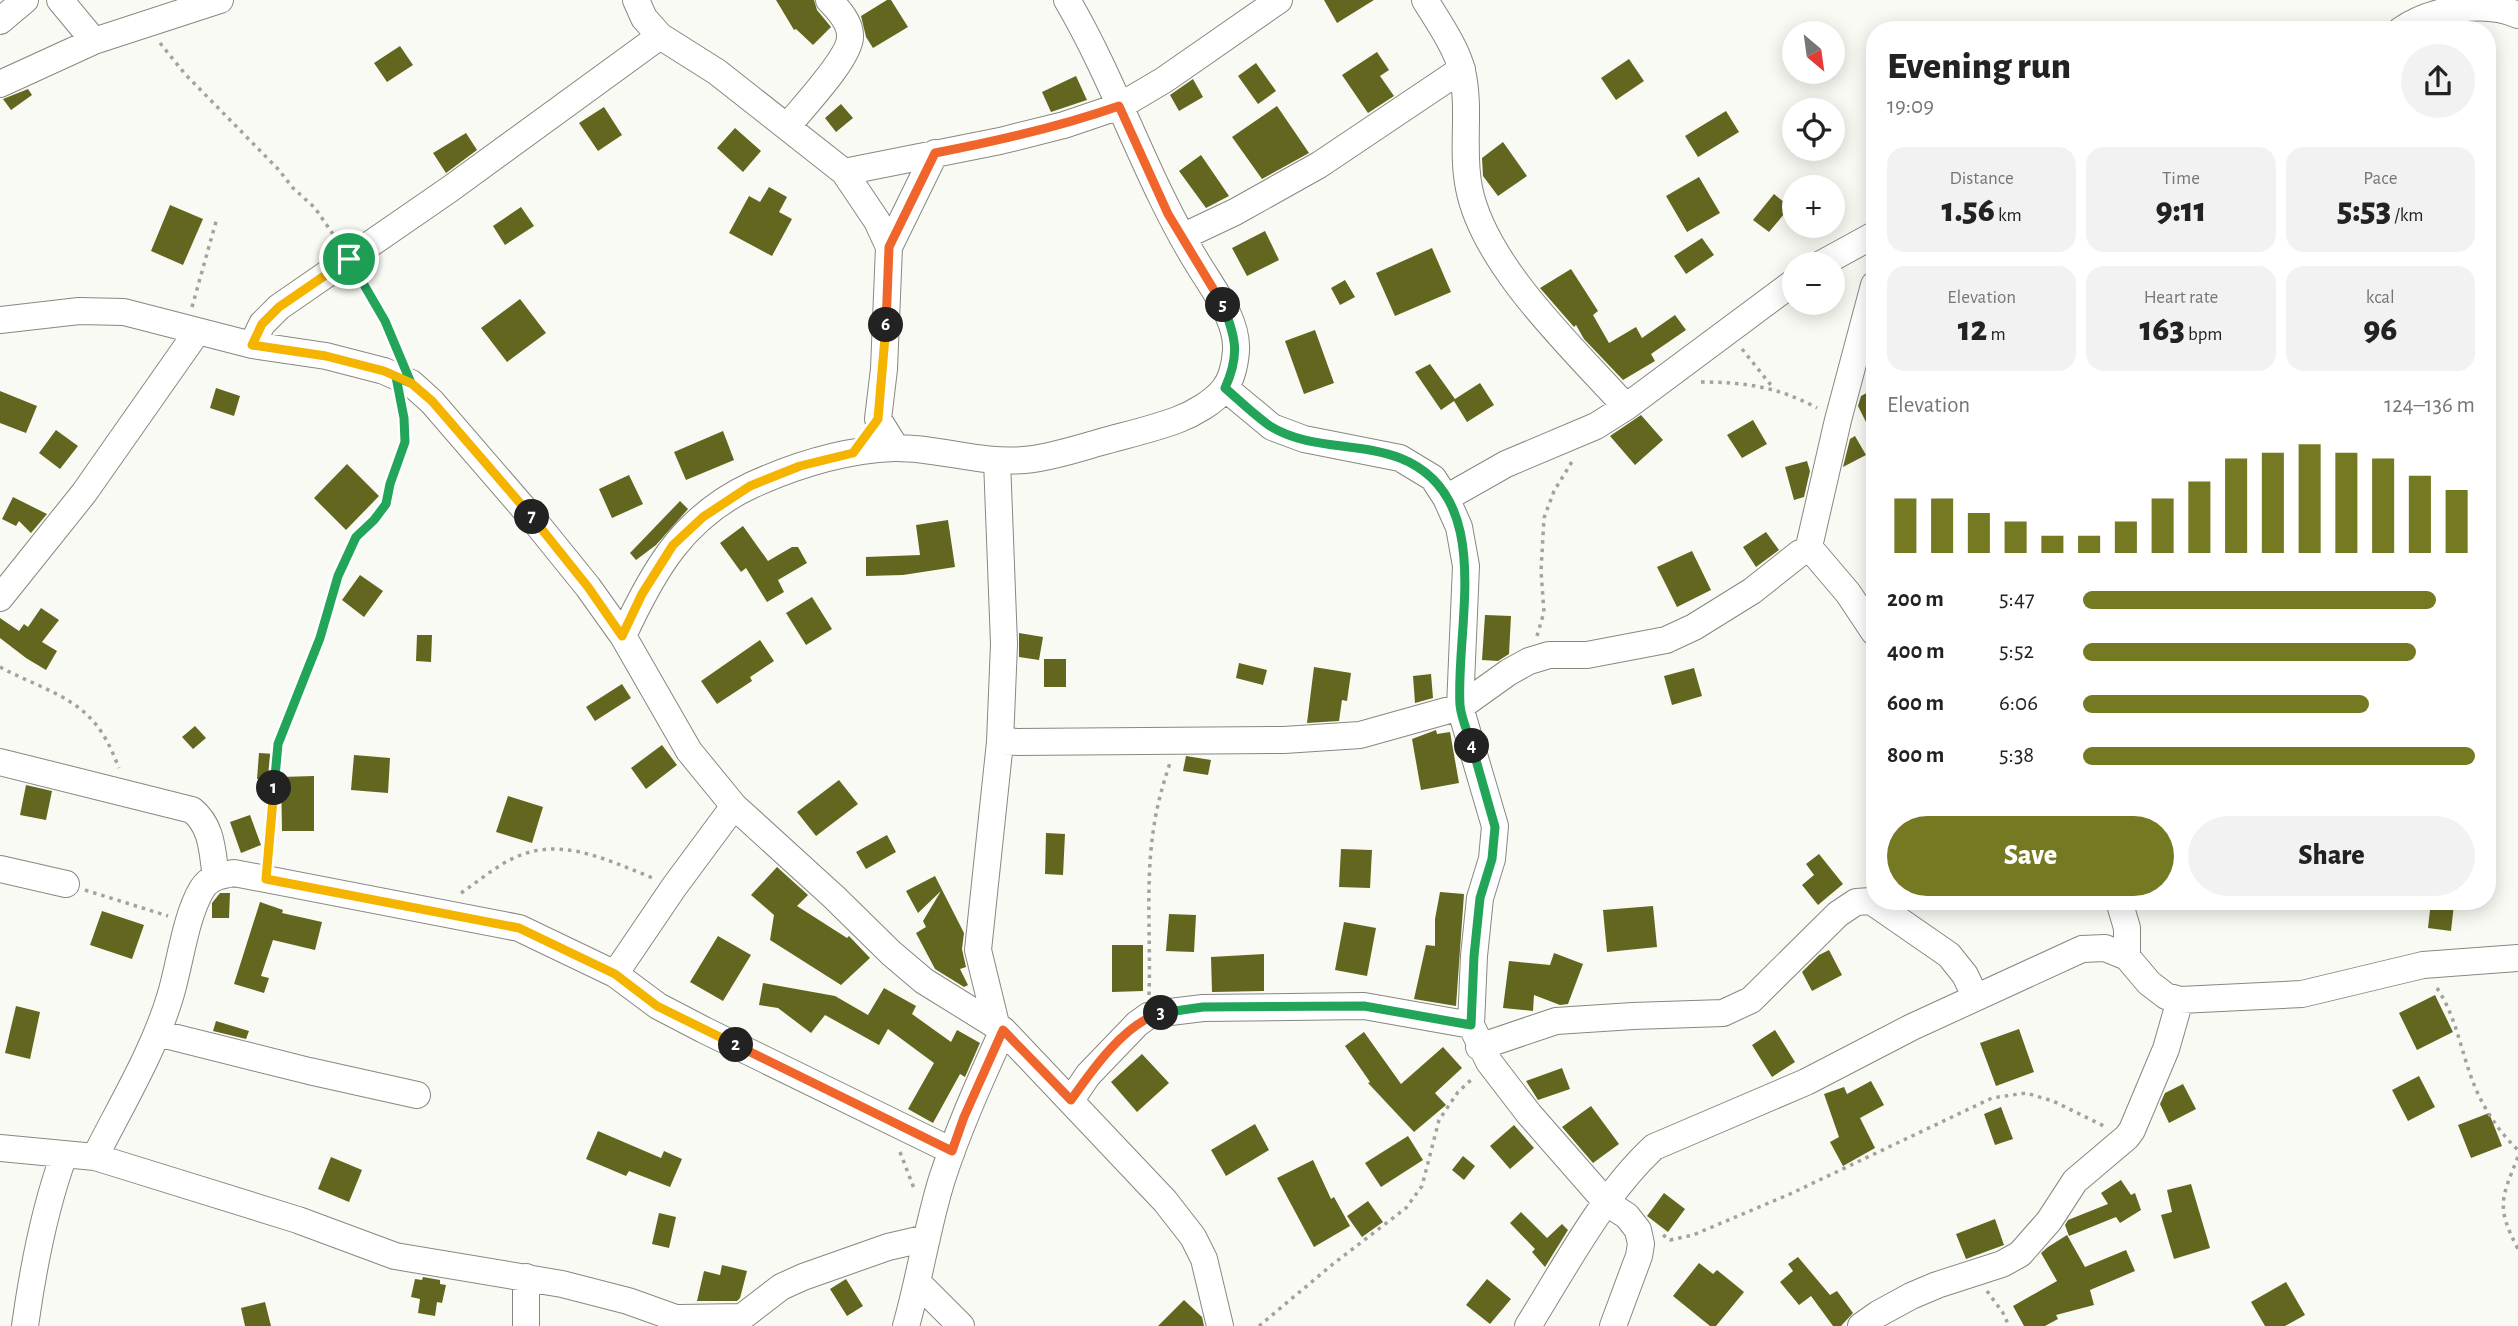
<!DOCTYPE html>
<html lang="en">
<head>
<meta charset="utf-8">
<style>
	:root { --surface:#fff; --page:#f2f2f2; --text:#222; --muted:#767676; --accent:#757921 }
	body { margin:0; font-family:"Alegreya Sans",sans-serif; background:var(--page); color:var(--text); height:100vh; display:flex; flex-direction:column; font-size:26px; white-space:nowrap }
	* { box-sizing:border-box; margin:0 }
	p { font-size:23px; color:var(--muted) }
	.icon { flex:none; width:38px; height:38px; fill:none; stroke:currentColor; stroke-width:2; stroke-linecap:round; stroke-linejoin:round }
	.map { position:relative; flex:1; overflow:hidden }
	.sheet { position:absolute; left:1866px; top:21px; width:630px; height:889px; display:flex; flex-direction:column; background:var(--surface); border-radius:28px; box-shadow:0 4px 18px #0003 }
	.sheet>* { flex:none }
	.needle { width:46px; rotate:151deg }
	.buttons { position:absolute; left:1782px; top:21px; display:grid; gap:14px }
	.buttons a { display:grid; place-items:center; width:63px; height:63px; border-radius:50%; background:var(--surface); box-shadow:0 4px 18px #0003; font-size:35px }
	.pin { position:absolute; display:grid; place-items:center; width:60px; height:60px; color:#fff; margin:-30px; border:4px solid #fff; border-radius:50%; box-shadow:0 2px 7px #0007 }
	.km { position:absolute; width:35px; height:35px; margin:-18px; border-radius:50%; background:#222; color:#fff; font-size:19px; line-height:35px; text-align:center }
	.round { display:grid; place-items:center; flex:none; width:74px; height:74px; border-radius:37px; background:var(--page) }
	.summary { display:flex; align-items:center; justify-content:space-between; height:119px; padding:0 21px }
	h1 { font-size:38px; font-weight:800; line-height:52px }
	.metrics { display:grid; grid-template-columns:repeat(3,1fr); gap:10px; height:119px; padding:7px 21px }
	.metrics div { display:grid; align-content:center; border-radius:18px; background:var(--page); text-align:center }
	.metrics b { font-size:35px; font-weight:800 }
	.metrics small { font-size:19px; font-weight:400 }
	.metrics p { font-size:19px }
	.chart { height:196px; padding:14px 21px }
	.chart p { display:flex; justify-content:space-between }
	.chart svg { width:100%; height:126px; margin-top:7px; stroke:var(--accent); stroke-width:6 }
	.cta { display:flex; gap:14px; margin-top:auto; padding:14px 21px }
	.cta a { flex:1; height:80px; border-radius:42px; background:var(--accent); color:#fff; font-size:28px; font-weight:800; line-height:80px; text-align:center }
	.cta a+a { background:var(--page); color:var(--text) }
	ul { padding:0 21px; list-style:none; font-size:23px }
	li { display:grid; grid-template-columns:112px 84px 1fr; align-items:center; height:52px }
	li i { height:18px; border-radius:9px; background:var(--accent) }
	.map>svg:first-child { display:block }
	.building { fill:#63661f }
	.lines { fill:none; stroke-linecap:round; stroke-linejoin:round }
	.minor-casing { stroke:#878881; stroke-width:28 }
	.path { stroke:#a2a39e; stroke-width:3.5; stroke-dasharray:3.5 5; stroke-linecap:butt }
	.minor { stroke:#fff; stroke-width:26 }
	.split-1-casing { stroke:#fff; stroke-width:14 }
	.split-2-casing { stroke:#fff; stroke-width:14 }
	.split-3-casing { stroke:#fff; stroke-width:14 }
	.split-4-casing { stroke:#fff; stroke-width:14 }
	.split-5-casing { stroke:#fff; stroke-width:14 }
	.split-6-casing { stroke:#fff; stroke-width:14 }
	.split-7-casing { stroke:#fff; stroke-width:14 }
	.split-8-casing { stroke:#fff; stroke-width:14 }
	.split-1 { stroke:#22a559; stroke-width:9 }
	.split-2 { stroke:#f5b400; stroke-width:9 }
	.split-3 { stroke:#f0652b; stroke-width:9 }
	.split-4 { stroke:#22a559; stroke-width:9 }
	.split-5 { stroke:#22a559; stroke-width:9 }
	.split-6 { stroke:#f0652b; stroke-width:9 }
	.split-7 { stroke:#f5b400; stroke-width:9 }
	.split-8 { stroke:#f5b400; stroke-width:9 }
</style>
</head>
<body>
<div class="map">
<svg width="2518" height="1326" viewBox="0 0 2518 1326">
	<rect width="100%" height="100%" fill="#f9faf3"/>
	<path class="building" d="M776,0H814L817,10L831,27L813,45L796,29L794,30Z
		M887,0H891L908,27L873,48L866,37L861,16Z
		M1324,0H1374L1337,23Z
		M400,46L413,65L387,82L374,63Z
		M1377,52L1389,70L1380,76L1394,96L1368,113L1342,75Z
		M1629,59L1644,81L1616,100L1601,78Z
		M1256,63L1276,91L1258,104L1238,76Z
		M1076,76L1087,100L1051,112L1042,92Z
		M1193,79L1203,97L1179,111L1170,95Z
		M28,89L32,95L11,110L3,99Z
		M841,104L853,118L836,132L825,118Z
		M1277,106L1309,153L1262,179L1232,137Z
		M604,107L622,135L598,151L579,123Z
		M1726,111L1739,132L1698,157L1685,136Z
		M735,128L761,151L743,172L717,148Z
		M466,133L477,150L446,173L433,153Z
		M1503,142L1527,176L1498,196L1483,176L1482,158Z
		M1201,155L1229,196L1206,208L1179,171Z
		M1699,177L1720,213L1687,232L1666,196Z
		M769,187L787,197L779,212L792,219L772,256L729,233L749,196L760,202Z
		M1774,194L1790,207L1769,232L1753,220Z
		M170,205L203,219L183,265L151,251Z
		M521,207L534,226L505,245L493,226Z
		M1265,231L1279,260L1247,276L1232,248Z
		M1702,238L1714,255L1686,274L1674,256Z
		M1432,248L1451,292L1395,316L1376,273Z
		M1571,269L1598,311L1593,315L1609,343L1636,327L1642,338L1675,315L1686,330L1651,354L1655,361L1623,380L1584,339L1576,325L1574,327L1540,288Z
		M1345,280L1355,297L1340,305L1331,288Z
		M520,299L546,333L507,362L481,328Z
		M1315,330L1334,383L1304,394L1285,341Z
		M1430,364L1455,399L1480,383L1494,405L1467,422L1454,401L1441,410L1415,372Z
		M216,388L240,396L234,416L210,408Z
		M1874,389V438L1858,406L1861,396Z
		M0,391L37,406L26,433L0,423Z
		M1641,415L1663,440L1635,465L1610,436Z
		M1753,420L1767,444L1742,458L1727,435Z
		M56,430L78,446L60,469L39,453Z
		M723,431L734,460L686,480L674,452Z
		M1855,436L1866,455L1843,467L1850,439Z
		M1807,461L1810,471L1804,497L1794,500L1785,467Z
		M347,464L379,496L346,530L314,498Z
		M629,475L643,504L612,518L599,489Z
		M13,497L47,514L31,533L19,521L16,526L2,519Z
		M680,501L688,509L656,545L636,560L630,553Z
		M948,520L955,567L903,575L866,576V557L920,555L916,525Z
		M743,526L768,561L792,547H798L807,563L778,580L784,592L767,602L746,568L741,572L720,543Z
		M1766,532L1779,550L1756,567L1743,547Z
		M1692,551L1711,590L1677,607L1657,567Z
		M360,575L383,591L364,617L342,600Z
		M812,597L832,629L806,645L786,613Z
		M41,608L59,620L42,642L57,651L46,670L26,658L0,638V618L19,631L24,624L28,627Z
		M1485,615L1511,616L1509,654L1498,661L1482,660Z
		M1019,633L1043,637L1039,660L1019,657Z
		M417,635H432L431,662L416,661Z
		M760,640L774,661L750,677L752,681L717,704L701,681Z
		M1044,659H1066V687H1044Z
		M1239,663L1267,670L1263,685L1236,678Z
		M1314,667L1351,673L1347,701L1342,700L1339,721L1307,723Z
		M1694,668L1702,696L1672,705L1664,676Z
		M1431,674L1433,698L1415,703L1413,676Z
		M622,684L631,698L595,721L586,707Z
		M195,726L206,738L193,749L182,737Z
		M1436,730L1437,734L1450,732L1459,783L1421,790L1412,739Z
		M662,745L677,765L646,789L631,768Z
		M259,753L275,754L273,780L257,779Z
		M354,755L390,758L388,793L351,790Z
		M1186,756L1211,760L1208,775L1183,771Z
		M314,776V831H282L281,777Z
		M839,780L858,804L816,836L797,812Z
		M26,785L52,791L46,820L20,815Z
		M508,796L543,807L532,843L496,832Z
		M250,815L261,845L241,853L230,822Z
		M1046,833L1065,834L1063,875L1045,874Z
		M887,835L896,852L866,869L856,852Z
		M1341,849L1372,850L1370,888L1339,887Z
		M1819,854L1843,884L1818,905L1802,885L1814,875L1806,864Z
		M777,867L808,895L797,906L847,938L849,936L870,958L841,985L770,940L774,915L751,895Z
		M935,876L964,933L962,949L966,967L960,969L968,985L964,987L935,969L916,933L926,927L923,921L941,891L918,913L906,891Z
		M1440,892L1464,894L1456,1006L1414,999L1426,945L1435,946V919Z
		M220,893H230L229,918H212V903Z
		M2431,901L2454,904L2451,931L2428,928Z
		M260,902L283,910L282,913L322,922L315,950L273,940L261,976L269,978L264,993L234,984Z
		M1653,906L1657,947L1607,952L1603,910Z
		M102,911L144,925L132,959L90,945Z
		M1169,914L1196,915L1194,952L1166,951Z
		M1344,922L1376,928L1367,976L1335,970Z
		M718,936L751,955L723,1001L690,982Z
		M1112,945H1143V991L1112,992Z
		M1829,950L1842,975L1812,991L1802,972L1819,955Z
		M1554,953L1583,964L1568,1004L1560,1005L1534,995L1533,1011L1503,1008L1509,961L1550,965Z
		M1264,954V991L1212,992L1211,957Z
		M763,983L835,996L868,1015L884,988L916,1006L912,1014L951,1042L957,1030L980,1043L965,1077L960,1074L933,1123L908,1109L934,1063L888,1029L879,1045L825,1015L811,1033L778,1008L759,1005Z
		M2435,995L2453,1032L2417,1050L2399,1013Z
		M16,1006L40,1012L30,1059L5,1053Z
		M216,1021L249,1031L246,1039L213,1031Z
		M2019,1029L2034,1072L1996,1086L1980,1043Z
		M1775,1030L1795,1062L1772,1077L1752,1045Z
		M1364,1032L1401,1084L1443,1047L1462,1068L1435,1093L1446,1105L1414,1132L1368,1083L1370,1082L1345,1046Z
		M1142,1054L1169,1083L1137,1112L1111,1082Z
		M1562,1068L1570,1089L1538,1100L1526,1081Z
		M2419,1076L2435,1107L2408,1121L2392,1090Z
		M1871,1081L1884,1105L1860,1118L1875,1148L1843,1166L1830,1142L1839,1137L1824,1094L1844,1087L1847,1094Z
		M2183,1084L2196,1109L2169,1123L2160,1104L2165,1093Z
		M1591,1106L1619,1144L1593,1163L1562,1127Z
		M2001,1107L2013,1139L1995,1145L1984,1114Z
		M2489,1113L2502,1146L2471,1158L2458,1125Z
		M1255,1124L1269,1150L1226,1176L1211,1150Z
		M1514,1125L1534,1148L1510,1169L1490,1146Z
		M598,1131L661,1158L664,1151L682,1159L670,1187L629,1171L626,1176L586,1159Z
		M1408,1136L1423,1160L1381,1187L1365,1163Z
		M1463,1156L1475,1166L1464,1180L1452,1170Z
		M331,1157L362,1170L349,1202L318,1189Z
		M1313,1160L1331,1199L1334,1197L1350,1226L1314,1247L1277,1178Z
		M2121,1180L2131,1195L2135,1193L2141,1210L2120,1223L2116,1217L2069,1236L2065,1225L2068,1220L2108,1204L2101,1193Z
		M2191,1184L2210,1248L2174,1259L2161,1215L2172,1212L2167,1190Z
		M1664,1193L1685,1209L1668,1232L1647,1216Z
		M1368,1201L1383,1222L1362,1237L1347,1216Z
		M1521,1212L1547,1238L1562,1224L1568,1230L1545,1267L1532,1252L1535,1249L1510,1223Z
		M659,1213L676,1217L669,1248L652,1244Z
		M1995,1219L2004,1245L1966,1259L1956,1234Z
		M2067,1235L2085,1267L2126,1250L2135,1271L2090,1290L2094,1305L2056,1315L2058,1319L2045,1326H2024L2013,1306L2057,1281L2041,1253L2048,1247Z
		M1798,1257L1830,1295L1837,1291L1853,1313L1841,1326H1833L1811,1296L1799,1305L1780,1282L1793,1271L1788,1264Z
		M1699,1263L1713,1274L1717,1270L1744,1292L1716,1326H1710L1673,1296Z
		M722,1265L747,1271L740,1298L737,1301H697L704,1271L720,1275Z
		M423,1277L440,1280V1284L446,1285L442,1303L437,1302L435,1316L418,1313L420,1299L411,1297L415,1279L422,1280Z
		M846,1279L863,1306L847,1316L830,1289Z
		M1487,1279L1511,1299L1490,1324L1466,1305Z
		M2286,1282L2305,1315L2285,1326H2265L2251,1302Z
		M1184,1300L1202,1317L1204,1326H1158Z
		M265,1302L271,1326H245L241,1308Z"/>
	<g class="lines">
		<defs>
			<path id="minor" d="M60,0L94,41
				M636,0L644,18L660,36L717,72L844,172L877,221L889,247L884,369L878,419L896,448
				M1425,0C1437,20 1457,48 1462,71C1471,109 1461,150 1469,188C1484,266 1574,349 1626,407
				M0,21L25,0
				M2401,30C2432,9 2484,0 2518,15
				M0,84L94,41L220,0
				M787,127C801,109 850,58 850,37C851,23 838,9 829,0
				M844,172L1000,141L1064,125L1120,106L1164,80L1279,0
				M1182,237L1235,212L1319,165L1462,69
				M889,247L935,153
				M1821,264L1874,235
				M0,320L79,311L124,312L252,345L326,356L384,371L411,383L432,402L533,519L588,587L623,636L689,751L734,806L834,897L891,953L924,981L1003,1030L1165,1201L1193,1237L1204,1259L1220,1326
				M252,345L262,324L279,307L450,189L660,36
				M1225,388L1272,427L1304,439L1400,458L1433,478L1446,498L1459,527L1466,566L1460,707L1495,826L1492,859L1480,898L1474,956L1471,1025L1489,1062L1529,1114L1607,1203L1627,1216L1638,1230L1641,1244L1639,1256L1613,1326
				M1446,498L1506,464L1596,426L1626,407L1794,282
				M1808,551L1838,420L1874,285
				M0,598L84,493L197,332
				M623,636C653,571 683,517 752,485C796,465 846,450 894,448C937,447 980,464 1024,460C1049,458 1076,449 1101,442C1126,435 1153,429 1177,420C1193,414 1214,402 1224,389C1232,379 1235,363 1236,351C1238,320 1213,289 1198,264C1146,180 1117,85 1067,0
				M1000,742L1284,740L1360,735L1460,707L1509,672L1529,661L1549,655H1587L1666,640L1694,627L1752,591L1800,553L1808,551L1814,553L1848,593L1874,632
				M0,762L192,810C213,827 212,852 216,877
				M0,869L66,884
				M2119,901L2127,928V957
				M615,974L674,887L734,806
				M996,1024L978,950L1000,742L1004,644L997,460
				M157,1033L309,1071L417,1095
				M1479,1047L1556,1021L1633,1016L1723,1013L1751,1000L1838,914L1856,902L1871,901L1949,955L1965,975L1975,996
				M1071,1100L1088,1075L1137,1024L1148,1016L1162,1013L1203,1008L1364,1006L1471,1025
				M0,1148L95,1157L298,1220L395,1256L562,1284L628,1301L698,1326
				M95,1157C121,1105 153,1053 170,997C180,965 185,917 202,889C209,877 222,875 234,873L519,928L615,974L658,1006L704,1030L952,1151
				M526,1277V1326
				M918,1283L961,1326
				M680,1318L742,1317L781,1287L803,1277L888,1247L927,1238
				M25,1326C33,1268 44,1210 64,1155
				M906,1326C920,1277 927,1227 942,1179C959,1127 981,1079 1003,1030
				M1528,1326C1565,1267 1603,1194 1654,1147L1806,1082L1912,1027L2082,949L2105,948L2127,957L2149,983L2166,996L2180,1000L2302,994L2423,965L2518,958
				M1861,1326L1878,1314L1911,1296L1937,1285L2002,1264L2020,1254L2049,1221L2075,1181L2127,1137L2132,1130L2166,1049L2180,1000"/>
		</defs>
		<use href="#minor" class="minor-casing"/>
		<path class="path" d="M160,43L185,74L278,169L293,188L315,208L337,240
			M361,279L399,353
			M192,307L217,218
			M1742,349L1774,389
			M1701,382C1744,382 1779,387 1817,408
			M1537,636L1544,612L1541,571L1544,518L1554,491L1573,460
			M0,667C36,687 79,696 102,733C109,743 114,756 119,768
			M268,856L278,744L320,638L338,576L356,537L374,520L385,504L389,483L405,442L402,407
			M85,890L168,916
			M461,893C476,883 490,871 506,862C556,833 604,859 653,878
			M2437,988C2459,1021 2462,1061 2479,1096C2489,1116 2502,1135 2518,1150
			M1149,995C1151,939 1145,881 1154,826C1157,805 1163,784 1170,763
			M900,1152L915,1191
			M2518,1157C2501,1199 2496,1207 2518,1249
			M1663,1235L1670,1240L1693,1235L1790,1194L1992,1098L2026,1093L2053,1101L2106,1127
			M1987,1291L2003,1313L2009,1326
			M1259,1326L1333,1264L1406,1208L1422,1186L1439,1120L1458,1092L1473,1078"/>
		<use href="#minor" class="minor"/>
	</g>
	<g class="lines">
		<defs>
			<path id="split-1" d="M274,788L278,744L320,638L338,576L356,537L374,520L386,504L390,484L405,442L404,418L396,377L411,383L385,321L349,259"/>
			<path id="split-2" d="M274,788L266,879L519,928L615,974L657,1006L736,1045"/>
			<path id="split-3" d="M736,1045L952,1151L964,1117L1003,1030L1071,1100C1092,1070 1125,1023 1161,1013"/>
			<path id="split-4" d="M1161,1013L1203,1007L1364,1006L1471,1025L1474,956L1480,898L1492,859L1495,827L1472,746"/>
			<path id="split-5" d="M1223,305C1236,338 1240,355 1225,388C1240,401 1254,415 1270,426C1308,450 1359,442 1400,458C1497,496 1455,627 1460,705C1461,718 1468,733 1472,746"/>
			<path id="split-6" d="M886,325L889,247L935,153C998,141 1059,127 1119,106L1168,214L1223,305"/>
			<path id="split-7" d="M532,517L588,587L622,636L642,594L673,545L703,517L750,486L800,466L853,453L878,419L886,325"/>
			<path id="split-8" d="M349,259L279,307L262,324L252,345L326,356L384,371L411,383L432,401L532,517"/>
		</defs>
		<use href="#split-1" class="split-1-casing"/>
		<use href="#split-2" class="split-2-casing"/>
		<use href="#split-3" class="split-3-casing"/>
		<use href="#split-4" class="split-4-casing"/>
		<use href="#split-5" class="split-5-casing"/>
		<use href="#split-6" class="split-6-casing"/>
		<use href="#split-7" class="split-7-casing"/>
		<use href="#split-8" class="split-8-casing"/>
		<use href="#split-1" class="split-1"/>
		<use href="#split-2" class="split-2"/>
		<use href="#split-3" class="split-3"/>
		<use href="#split-4" class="split-4"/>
		<use href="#split-5" class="split-5"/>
		<use href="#split-6" class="split-6"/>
		<use href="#split-7" class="split-7"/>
		<use href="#split-8" class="split-8"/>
	</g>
</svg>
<div class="buttons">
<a><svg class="needle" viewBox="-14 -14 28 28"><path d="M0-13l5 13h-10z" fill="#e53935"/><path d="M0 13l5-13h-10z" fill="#767676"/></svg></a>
<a><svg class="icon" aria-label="locate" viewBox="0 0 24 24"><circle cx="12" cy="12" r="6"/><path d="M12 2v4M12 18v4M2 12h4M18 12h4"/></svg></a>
<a>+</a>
<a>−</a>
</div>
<div class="pin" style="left:349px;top:259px;background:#1e9e55"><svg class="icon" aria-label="arrive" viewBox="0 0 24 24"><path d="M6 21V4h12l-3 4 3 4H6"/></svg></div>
<b class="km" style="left:274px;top:788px">1</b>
<b class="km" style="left:736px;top:1045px">2</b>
<b class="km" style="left:1161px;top:1013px">3</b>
<b class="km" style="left:1472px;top:746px">4</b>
<b class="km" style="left:1223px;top:305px">5</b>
<b class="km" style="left:886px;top:325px">6</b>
<b class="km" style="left:532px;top:517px">7</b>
<section class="sheet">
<div class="summary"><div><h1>Evening run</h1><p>19:09</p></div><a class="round"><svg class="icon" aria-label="share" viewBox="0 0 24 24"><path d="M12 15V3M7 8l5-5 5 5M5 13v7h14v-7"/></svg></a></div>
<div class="metrics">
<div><p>Distance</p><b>1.56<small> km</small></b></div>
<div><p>Time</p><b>9:11</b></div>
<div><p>Pace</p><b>5:53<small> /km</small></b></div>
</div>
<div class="metrics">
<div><p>Elevation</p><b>12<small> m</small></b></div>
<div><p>Heart rate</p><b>163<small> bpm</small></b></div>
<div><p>kcal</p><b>96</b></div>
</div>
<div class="chart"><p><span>Elevation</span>124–136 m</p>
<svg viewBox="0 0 160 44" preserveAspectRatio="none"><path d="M5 44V25M15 44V25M25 44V30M35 44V33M45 44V38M55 44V38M65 44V33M75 44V25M85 44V19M95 44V11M105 44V9M115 44V6M125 44V9M135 44V11M145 44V17M155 44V22"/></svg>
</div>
<ul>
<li><b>200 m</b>5:47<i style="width:90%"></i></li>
<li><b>400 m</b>5:52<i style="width:85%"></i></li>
<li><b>600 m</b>6:06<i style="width:73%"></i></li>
<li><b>800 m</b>5:38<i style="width:100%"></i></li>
</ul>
<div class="cta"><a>Save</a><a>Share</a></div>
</section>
</div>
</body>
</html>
